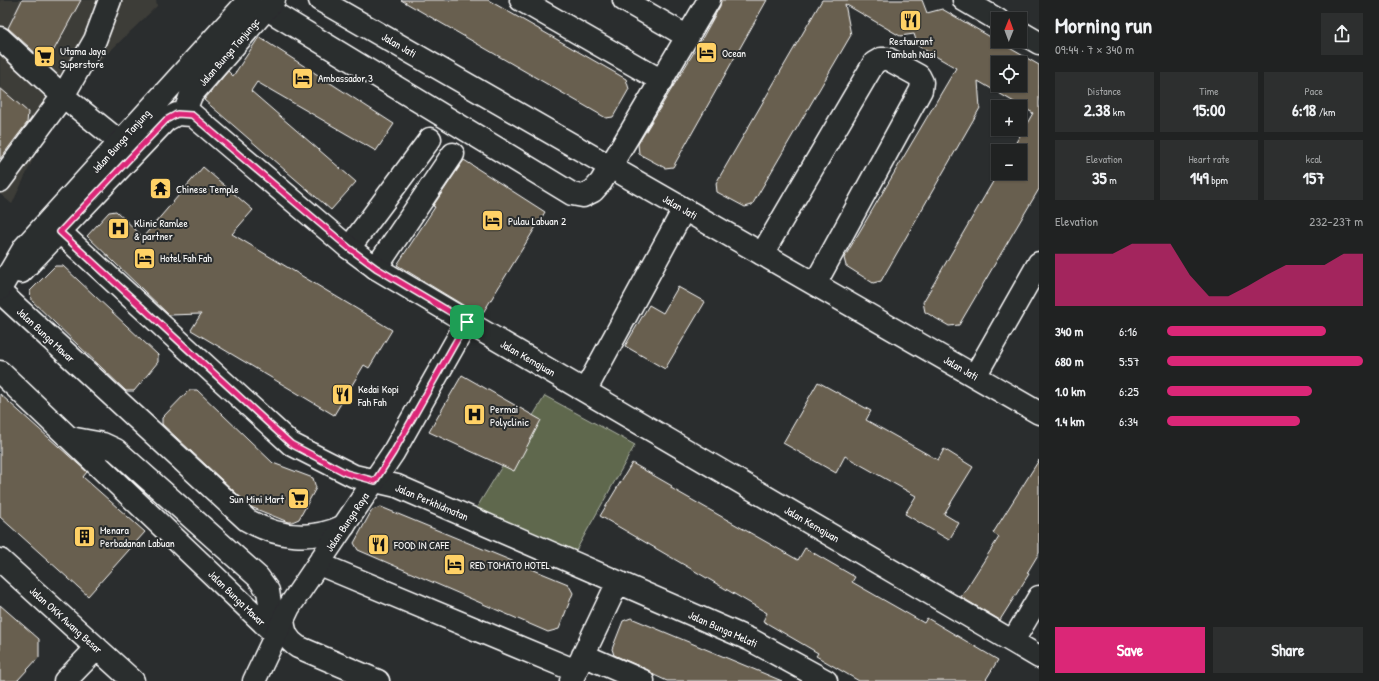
<!DOCTYPE html>
<html lang="en">
<head>
<meta charset="utf-8">
<style>
	:root { --surface:#202222; --page:#2d2f2f; --text:#f1f3f6; --muted:#a2a4a5; --line:#3d3f40; --accent:#db2777 }
	body { margin:0; font-family:"Patrick Hand",sans-serif; background:var(--page); color:var(--text); height:100vh; display:flex; flex-direction:column; font-size:15px; white-space:nowrap }
	* { box-sizing:border-box; margin:0 }
	p { font-size:13px; color:var(--muted) }
	.icon { flex:none; width:22px; height:22px; fill:none; stroke:currentColor; stroke-width:2; stroke-linecap:round; stroke-linejoin:round }
	.map { position:relative; flex:1; overflow:hidden }
	.drawer { display:flex; flex-direction:column; background:var(--surface); width:340px }
	.drawer>* { flex:none }
	.needle { width:26px; rotate:1deg }
	.controls { position:absolute; left:991px; top:12px; display:grid; gap:8px }
	.controls a { display:grid; place-items:center; width:36px; height:36px; border-radius:0px; background:var(--surface); box-shadow:0 1px 3px #0004,0 0 0 1px var(--line); font-size:20px }
	.pin { position:absolute; display:grid; place-items:center; width:34px; height:34px; color:#fff; margin:-17px; border-radius:8px; box-shadow:0 2px 6px #0006 }
	.round { display:grid; place-items:center; flex:none; width:42px; height:42px; border-radius:0px; background:var(--page) }
	.overview { display:flex; align-items:center; justify-content:space-between; height:68px; padding:0 16px }
	h1 { font-size:22px; font-weight:700; line-height:30px }
	.figures { display:grid; grid-template-columns:repeat(3,1fr); gap:6px; height:68px; padding:4px 16px }
	.figures div { display:grid; align-content:center; border-radius:0px; background:var(--page); text-align:center }
	.figures b { font-size:17px; font-weight:700 }
	.figures small { font-size:11px; font-weight:400 }
	.figures p { font-size:11px }
	.chart { height:112px; padding:8px 16px }
	.chart p { display:flex; justify-content:space-between }
	.chart svg { width:100%; height:72px; margin-top:4px; fill:var(--accent); opacity:.7 }
	.button { display:flex; gap:8px; margin-top:auto; padding:8px 16px }
	.button a { flex:1; height:46px; border-radius:0px; background:var(--accent); color:#fff; font-size:16px; font-weight:700; line-height:46px; text-align:center }
	.button a+a { background:var(--page); color:var(--text) }
	ul { padding:0 16px; list-style:none; font-size:13px }
	li { display:grid; grid-template-columns:64px 48px 1fr; align-items:center; height:30px }
	li i { height:10px; border-radius:5px; background:var(--accent) }
	main { display:flex; flex:1; min-height:0 }
	.map>svg:first-child { display:block }
	.built { fill:#3d3c38 }
	.green { fill:#5e674e; stroke:#aeb3a6 }
	.building { fill:#685f50; stroke:#fff; fill-rule:evenodd }
	.lines { fill:none; stroke-linecap:round; stroke-linejoin:round }
	.minor-casing { stroke:#fff; stroke-width:25 }
	.major-casing { stroke:#fff; stroke-width:25 }
	.minor { stroke:#2a2d2e; stroke-width:22 }
	.major { stroke:#2a2d2e; stroke-width:22 }
	.route-casing { stroke:#fff; stroke-width:8 }
	.route { stroke:#db2777; stroke-width:5 }
	.labels { text-anchor:middle; stroke-width:4; stroke-linejoin:round; paint-order:stroke }
	.poi-label { font-size:11px; fill:#fff; stroke:#2a2d2e; text-anchor:start }
	.street-label { font-size:11px; fill:#fff; stroke:#2a2d2e }
</style>
</head>
<body>
<main>
<div class="map">
<svg width="1039" height="681" viewBox="0 0 1039 681">
	<rect width="100%" height="100%" fill="#2a2d2e"/>
	<filter id="ink" filterUnits="userSpaceOnUse"><feTurbulence type="fractalNoise" baseFrequency=".025" numOctaves="2"/><feDisplacementMap in="SourceGraphic" scale="8" xChannelSelector="R" yChannelSelector="G"/><feConvolveMatrix kernelMatrix="1 2 1 2 8 2 1 2 1" color-interpolation-filters="sRGB"/></filter>
	<g filter="url(#ink)">
		<path class="built" d="M0,0H156L157,6L63,96L12,204L0,194Z"/>
		<path class="green" d="M545,396L635,445L574,554L474,512Z"/>
		<path class="building" d="M22,0H81L49,59H42L8,28Z
			M401,0H488L626,79L629,89L613,117L606,118Z
			M721,0H767L673,167L665,168L639,154L638,144L699,44L720,6Z
			M822,0H922L927,13L942,9L1039,65V189L959,325L949,326L925,312L923,302L998,173H1020V151H1011L1033,113L978,81L980,108L881,281L873,283L846,266L844,258L956,68L918,46L914,34L900,36L845,4L851,35L752,205L745,207L717,192L716,183ZM998,63H1020V85H998Z
			M259,37L394,124L376,151L257,82L251,91L356,182L331,210L204,100L228,71L233,76Z
			M0,88L28,112L27,123L0,159Z
			M464,160L545,212L481,316L397,265L435,207L433,206Z
			M203,167L253,210L232,234L392,330L369,368L364,365L334,415L191,330L201,314L169,315L87,236L109,212L116,211L143,237Z
			M55,266H63L158,355V362L134,391H126L31,300L30,291Z
			M678,287L705,302L665,369L625,346L649,305L663,313Z
			M462,375L541,420L514,471L429,432Z
			M818,382L871,411L866,420L938,460L944,449L973,467L944,514L959,523L949,540L905,514L916,496L845,456L836,473L783,443Z
			M189,390H197L273,463L313,478L316,488L299,519L292,522H288L251,507L162,424V418Z
			M0,394L87,472L83,477L145,532L88,596L0,517Z
			M1039,460V553L1027,573L1029,574L1000,620L961,597L999,537L993,533Z
			M632,463L672,486L671,488L798,560L805,548L855,577L852,582L924,623L927,618L998,660L985,681H859L816,656L818,653L763,621L767,613L600,516Z
			M381,507L568,584L573,593L559,629L548,632L358,550L354,543L372,510Z
			M0,605L39,639V657L17,681H0Z
			M631,618L782,681H667L654,675L648,670L614,655L612,649L623,621Z"/>
		<g class="lines">
			<defs>
				<path id="minor" d="M320,0L1039,413
					M521,0L662,81
					M624,0L688,37
					M964,0L998,20
					M267,9L572,194L583,196L593,191L601,182L709,0
					M1020,32L1039,43
					M0,38L63,96L120,142
					M0,181L63,96L95,40L110,0
					M60,232L291,444L354,476L397,486L751,640L826,681
					M349,248L430,139
					M762,254L874,63L881,59H888L919,76L922,82L921,90L815,284
					M376,268L453,154
					M0,292L247,520C278,538 312,541 344,526
					M467,322L1039,657
					M0,372L275,634
					M975,376L1039,263
					M585,391L684,209
					M70,438L103,444L116,450L258,577L268,591L275,634
					M0,560L133,681
					M319,564L576,671
					M283,618C284,632 287,640 298,647L378,681
					M1013,641L1039,597
					M583,655L643,681
					M65,681L97,648
					M571,681L618,582"/>
				<path id="major" d="M21,272L166,120L177,114L192,115
					M0,289L24,248L249,0
					M254,681L289,607L393,453L467,322L376,268L349,248L189,112L187,106L191,95L274,0"/>
			</defs>
			<use href="#minor" class="minor-casing"/>
			<use href="#major" class="major-casing"/>
			<use href="#minor" class="minor"/>
			<use href="#major" class="major"/>
		</g>
	</g>
	<g class="lines" filter="url(#ink)">
		<defs>
			<path id="route" d="M177,114L192,115L349,248L376,268L467,322L393,453L375,481L346,473L291,444L60,232L166,120Z"/>
		</defs>
		<use href="#route" class="route-casing"/>
		<use href="#route" class="route"/>
	</g>
	<defs>
		<symbol id="restaurant-square" viewBox="-11 -11 22 22"><rect x="-9" y="-9" width="18" height="18" rx="4" fill="#ffd166" stroke="#2a2d2e"/><path d="M-5-6h1v4h1v-4h1v4h1v-4h1v5L-1.5 .5V6h-2V.5L-5-1ZM5-6V6H3V1.5H1.5Q1.5-4 5-6Z" fill="#111"/></symbol>
		<symbol id="hotel-square" viewBox="-11 -11 22 22"><rect x="-9" y="-9" width="18" height="18" rx="4" fill="#ffd166" stroke="#2a2d2e"/><path d="M-6-4.5h1.5V1H6V5H4.5V3h-9V5H-6ZM-4 0a1.8 1.8 0 1 1 3.6 0ZM.5 0V-2.5h3Q6-2.5 6 0Z" fill="#111"/></symbol>
		<symbol id="supermarket-square" viewBox="-11 -11 22 22"><rect x="-9" y="-9" width="18" height="18" rx="4" fill="#ffd166" stroke="#2a2d2e"/><path d="M-6-5.5h2.5l.6 2H6L4.5 2H-2.5L-4.4-4H-6ZM-1.5 3.2a1.3 1.3 0 1 0 .1 0ZM3 3.2a1.3 1.3 0 1 0 .1 0Z" fill="#111"/></symbol>
		<symbol id="temple-square" viewBox="-11 -11 22 22"><rect x="-9" y="-9" width="18" height="18" rx="4" fill="#ffd166" stroke="#2a2d2e"/><path d="M0-6L5-2H3V0L6.5 2.5H4V6H1.5V3h-3V6H-4V2.5H-6.5L-3 0V-2H-5Z" fill="#111"/></symbol>
		<symbol id="hospital-square" viewBox="-11 -11 22 22"><rect x="-9" y="-9" width="18" height="18" rx="4" fill="#ffd166" stroke="#2a2d2e"/><path d="M-5-5h3v3.5h4V-5h3V5h-3V1.5h-4V5h-3Z" fill="#111"/></symbol>
		<symbol id="building-square" viewBox="-11 -11 22 22"><rect x="-9" y="-9" width="18" height="18" rx="4" fill="#ffd166" stroke="#2a2d2e"/><path d="M-4-6H4V6H1V3H-1V6H-4ZM-2.5-4.3h1.7v1.8h-1.7ZM.8-4.3h1.7v1.8H.8ZM-2.5-1h1.7V.8h-1.7ZM.8-1h1.7V.8H.8Z" fill="#111"/></symbol>
	</defs>
	<g fill-rule="evenodd">
		<use href="#restaurant-square" x="898" y="8" width="25" height="25"/>
		<use href="#hotel-square" x="694" y="40" width="25" height="25"/>
		<use href="#supermarket-square" x="32" y="44" width="25" height="25"/>
		<use href="#hotel-square" x="290" y="66" width="25" height="25"/>
		<use href="#temple-square" x="148" y="176" width="25" height="25"/>
		<use href="#hotel-square" x="480" y="208" width="25" height="25"/>
		<use href="#hospital-square" x="106" y="216" width="25" height="25"/>
		<use href="#hotel-square" x="132" y="246" width="25" height="25"/>
		<use href="#restaurant-square" x="330" y="382" width="25" height="25"/>
		<use href="#hospital-square" x="462" y="402" width="25" height="25"/>
		<use href="#supermarket-square" x="286" y="486" width="25" height="25"/>
		<use href="#building-square" x="72" y="524" width="25" height="25"/>
		<use href="#restaurant-square" x="366" y="532" width="25" height="25"/>
		<use href="#hotel-square" x="442" y="552" width="25" height="25"/>
	</g>
	<g class="labels">
		<g class="poi-label">
			<text x="911" y="45" text-anchor="middle">Restaurant<tspan x="911" dy="13">Tambah Nasi</tspan></text>
			<text x="60" y="55">Utama Jaya<tspan x="60" dy="13">Superstore</tspan></text>
			<text x="722" y="57">Ocean</text>
			<text x="318" y="82">Ambassador 3</text>
			<text x="176" y="193">Chinese Temple</text>
			<text x="508" y="225">Pulau Labuan 2</text>
			<text x="134" y="227">Klinic Ramlee<tspan x="134" dy="13">&amp; partner</tspan></text>
			<text x="160" y="262">Hotel Fah Fah</text>
			<text x="358" y="393">Kedai Kopi<tspan x="358" dy="13">Fah Fah</tspan></text>
			<text x="490" y="413">Permai<tspan x="490" dy="13">Polyclinic</tspan></text>
			<text x="284" y="503" text-anchor="end">Sun Mini Mart</text>
			<text x="100" y="534">Menara<tspan x="100" dy="13">Perbadanan Labuan</tspan></text>
			<text x="394" y="549">FOOD IN CAFE</text>
			<text x="470" y="569">RED TOMATO HOTEL</text>
		</g>
		<g class="street-label">
			<text transform="translate(399 45) rotate(30)" y="4">Jalan Jati</text>
			<text transform="translate(229 52) rotate(-49)" y="4">Jalan Bunga Tanjungc</text>
			<text transform="translate(121 141) rotate(-48)" y="4">Jalan Bunga Tanjung</text>
			<text transform="translate(680 207) rotate(30)" y="4">Jalan Jati</text>
			<text transform="translate(46 335) rotate(43)" y="4">Jalan Bunga Mawar</text>
			<text transform="translate(528 358) rotate(30)" y="4">Jalan Kemajuan</text>
			<text transform="translate(961 368) rotate(30)" y="4">Jalan Jati</text>
			<text transform="translate(432 502) rotate(23)" y="4">Jalan Perkhidmatan</text>
			<text transform="translate(347 522) rotate(-56)" y="4">Jalan Bunga Raya</text>
			<text transform="translate(812 524) rotate(30)" y="4">Jalan Kemajuan</text>
			<text transform="translate(237 598) rotate(44)" y="4">Jalan Bunga Mawar</text>
			<text transform="translate(66 620) rotate(42)" y="4">Jalan OKK Awang Besar</text>
			<text transform="translate(723 629) rotate(24)" y="4">Jalan Bunga Melati</text>
		</g>
	</g>
</svg>
<div class="controls">
<a><svg class="needle" viewBox="-14 -14 28 28"><path d="M0-13l5 13h-10z" fill="#e53935"/><path d="M0 13l5-13h-10z" fill="#a2a4a5"/></svg></a>
<a><svg class="icon" aria-label="locate" viewBox="0 0 24 24"><circle cx="12" cy="12" r="6"/><path d="M12 2v4M12 18v4M2 12h4M18 12h4"/></svg></a>
<a>+</a>
<a>−</a>
</div>
<div class="pin" style="left:467px;top:322px;background:#1e9e55"><svg class="icon" aria-label="arrive" viewBox="0 0 24 24"><path d="M6 21V4h12l-3 4 3 4H6"/></svg></div>
</div>
<section class="drawer">
<div class="overview"><div><h1>Morning run</h1><p>09:44 · 7 × 340 m</p></div><a class="round"><svg class="icon" aria-label="share" viewBox="0 0 24 24"><path d="M12 15V3M7 8l5-5 5 5M5 13v7h14v-7"/></svg></a></div>
<div class="figures">
<div><p>Distance</p><b>2.38<small> km</small></b></div>
<div><p>Time</p><b>15:00</b></div>
<div><p>Pace</p><b>6:18<small> /km</small></b></div>
</div>
<div class="figures">
<div><p>Elevation</p><b>35<small> m</small></b></div>
<div><p>Heart rate</p><b>149<small> bpm</small></b></div>
<div><p>kcal</p><b>157</b></div>
</div>
<div class="chart"><p><span>Elevation</span>232–237 m</p>
<svg viewBox="0 0 160 44" preserveAspectRatio="none"><path d="M0 44V12L10 12L20 12L30 12L40 6L50 6L60 6L70 25L80 38L90 38L100 32L110 25L120 19L130 19L140 19L150 12L160 12V44z"/></svg>
</div>
<ul>
<li><b>340 m</b>6:16<i style="width:81%"></i></li>
<li><b>680 m</b>5:57<i style="width:100%"></i></li>
<li><b>1.0 km</b>6:25<i style="width:74%"></i></li>
<li><b>1.4 km</b>6:34<i style="width:68%"></i></li>
</ul>
<div class="button"><a>Save</a><a>Share</a></div>
</section>
</main>
</body>
</html>
